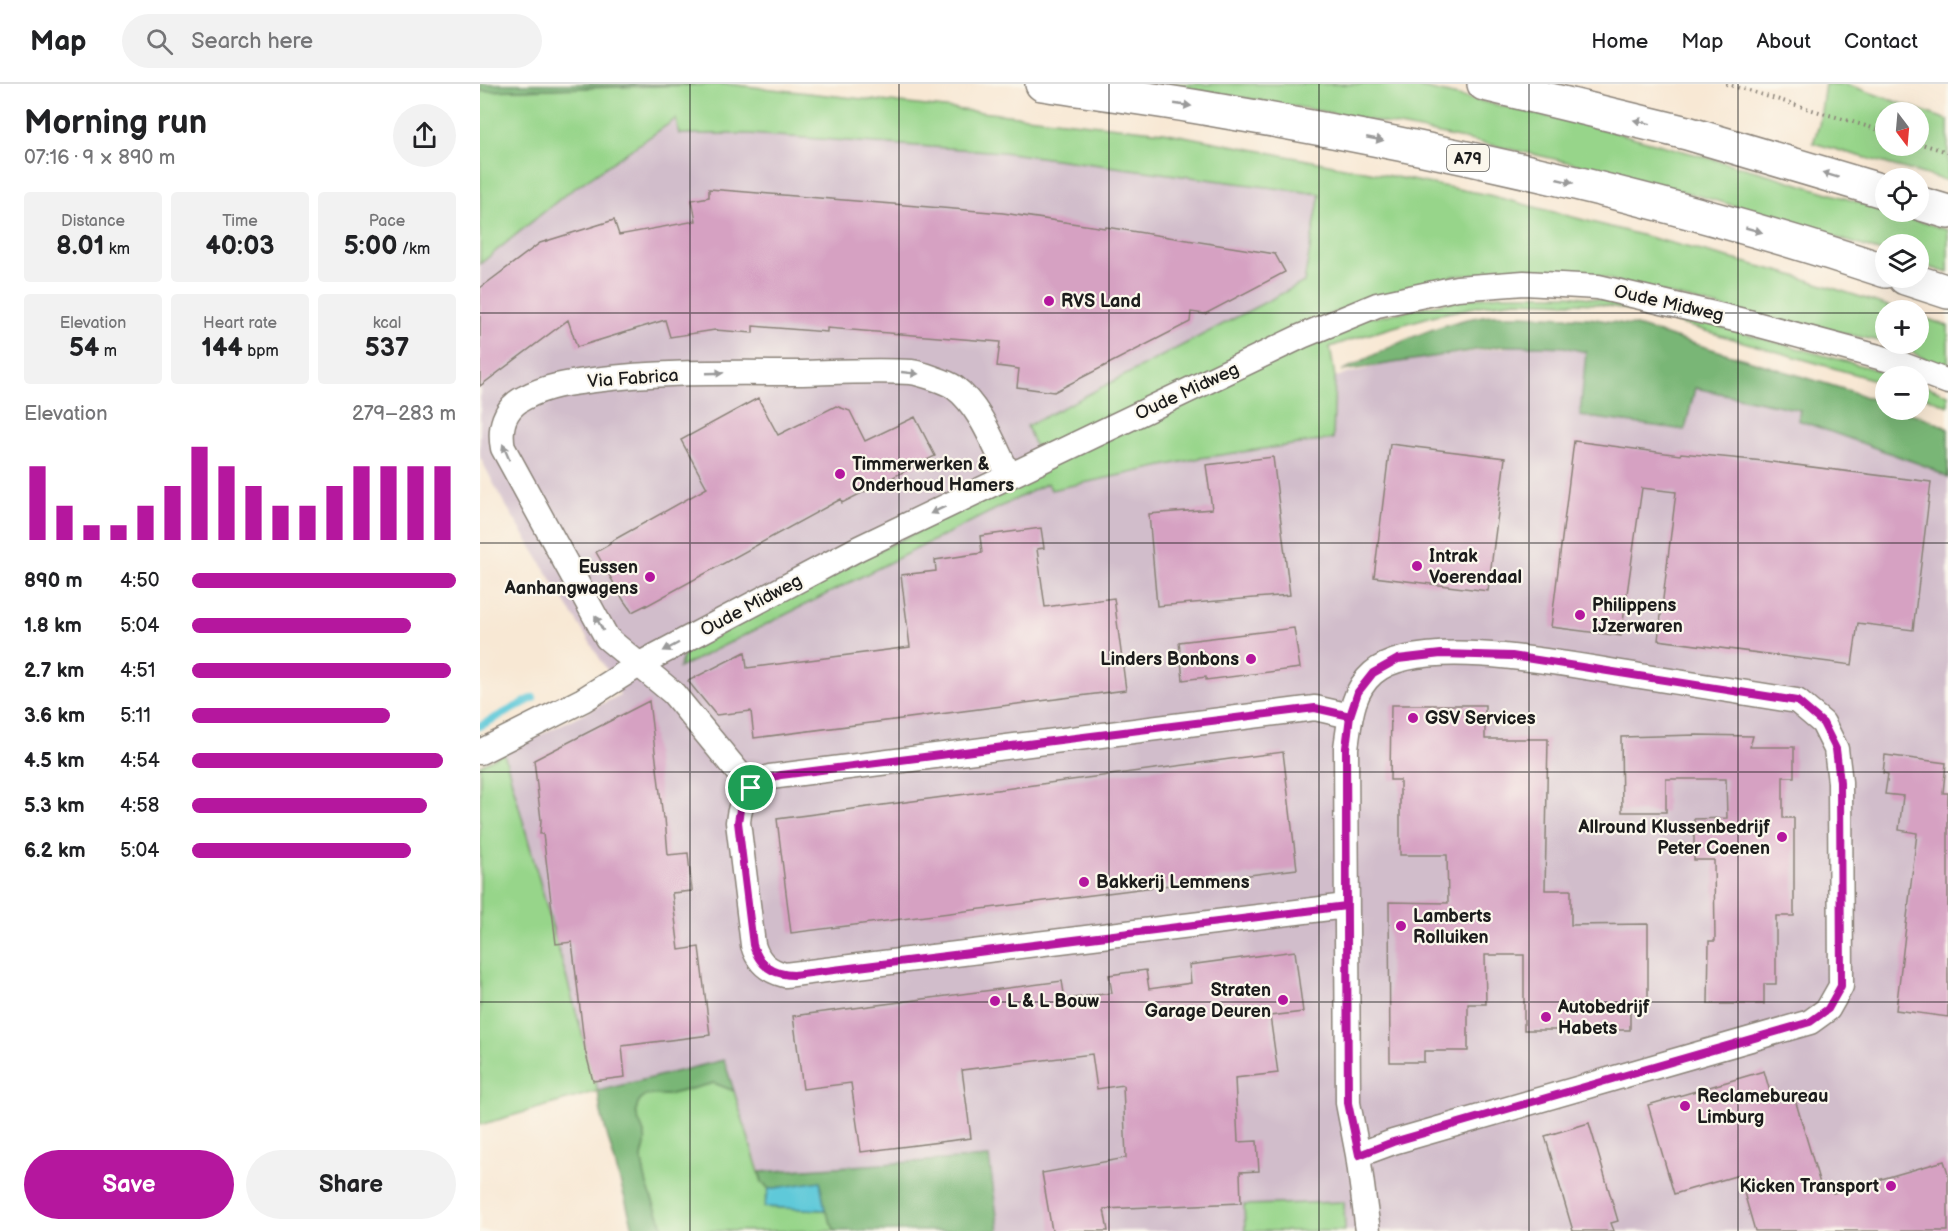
<!DOCTYPE html>
<html lang="en">
<head>
<meta charset="utf-8">
<style>
	:root { --surface:#fff; --page:#f2f2f2; --text:#202124; --muted:#757577; --line:#e0e0e0; --accent:#b5179e }
	body { margin:0; font-family:"Balsamiq Sans",sans-serif; background:var(--page); color:var(--text); height:100vh; display:flex; flex-direction:column; font-size:22px; white-space:nowrap }
	* { box-sizing:border-box; margin:0 }
	p { font-size:20px; color:var(--muted) }
	.icon { flex:none; width:33px; height:33px; fill:none; stroke:currentColor; stroke-width:2; stroke-linecap:round; stroke-linejoin:round }
	.map { position:relative; flex:1; overflow:hidden }
	.details { display:flex; flex-direction:column; background:var(--surface); width:480px }
	.details>* { flex:none }
	.needle { width:39px; rotate:164deg }
	.buttons { position:absolute; left:1395px; top:18px; display:grid; gap:12px }
	.buttons a { display:grid; place-items:center; width:54px; height:54px; border-radius:50%; background:var(--surface); box-shadow:0 6px 24px #0002; font-size:30px }
	.pin { position:absolute; display:grid; place-items:center; width:51px; height:51px; color:#fff; margin:-26px; border:3px solid #fff; border-radius:50%; box-shadow:0 2px 6px #0007 }
	.round { display:grid; place-items:center; flex:none; width:63px; height:63px; border-radius:32px; background:var(--page) }
	.summary { display:flex; align-items:center; justify-content:space-between; height:102px; padding:0 24px }
	h1 { font-size:33px; font-weight:700; line-height:45px }
	.metrics { display:grid; grid-template-columns:repeat(3,1fr); gap:9px; height:102px; padding:6px 24px }
	.metrics div { display:grid; align-content:center; border-radius:6px; background:var(--page); text-align:center }
	.metrics b { font-size:26px; font-weight:700 }
	.metrics small { font-size:16px; font-weight:400 }
	.metrics p { font-size:16px }
	.chart { height:168px; padding:12px 24px }
	.chart p { display:flex; justify-content:space-between }
	.chart svg { width:100%; height:108px; margin-top:6px; stroke:var(--accent); stroke-width:6 }
	.action { display:flex; gap:12px; margin-top:auto; padding:12px 24px }
	.action a { flex:1; height:69px; border-radius:36px; background:var(--accent); color:#fff; font-size:24px; font-weight:700; line-height:69px; text-align:center }
	.action a+a { background:var(--page); color:var(--text) }
	ul { padding:0 24px; list-style:none; font-size:20px }
	li { display:grid; grid-template-columns:96px 72px 1fr; align-items:center; height:45px }
	li i { height:15px; border-radius:8px; background:var(--accent) }
	header { display:flex; align-items:center; gap:36px; box-sizing:border-box; height:84px; padding:0 30px; background:var(--surface); border-bottom:2px solid var(--line) }
	header strong { font-size:28px }
	nav { display:flex; gap:33px; margin-inline-start:auto; font-size:21px }
	.search { width:420px; height:54px; background:var(--page); display:flex; align-items:center; gap:15px; box-sizing:border-box; padding:0 21px; border-radius:33px; color:var(--muted); font-size:22px }
	main { display:flex; flex:1; min-height:0 }
	.map>svg:first-child { display:block }
	.industrial { fill:#d1bdcb }
	.green { fill:#97d58a; stroke:#5a7853; stroke-width:1.5; fill-rule:evenodd }
	.forest { fill:#79b676; stroke:#4a6949; stroke-width:1.5 }
	.water { fill:#5ec9d9; stroke:#3d727a; stroke-width:1.5 }
	.lines { fill:none; stroke-linecap:round; stroke-linejoin:round }
	.stream { stroke:#5ec9d9; stroke-width:8 }
	.building { fill:#d6a1c2 }
	.street-casing { stroke:#8a8278; stroke-width:27 }
	.highway-casing { stroke:#8a8278; stroke-width:36 }
	.path { stroke:#8a8278; stroke-width:4; stroke-dasharray:1.5 4.5; stroke-linecap:butt }
	.street { stroke:#fff; stroke-width:24 }
	.highway { stroke:#fff; stroke-width:33 }
	.oneway { fill:#999 }
	.route-casing { stroke:#fff; stroke-width:12 }
	.route { stroke:#b5179e; stroke-width:8 }
	.grid { fill:none; stroke:#1c1c1c; stroke-width:1.5; stroke-opacity:0.55 }
	.poi-dot { fill:#b5179e; stroke:#fbf7ec; stroke-width:2 }
	.labels { text-anchor:middle; stroke-width:4.5; stroke-linejoin:round; paint-order:stroke }
	.shield { fill:#fbf7ec; stroke:#5f5e5a; stroke-width:1.5 }
	.shield-label { font-size:16px; font-weight:bold; fill:#1c1c1c }
	.poi-label { font-size:18px; font-weight:bold; fill:#1c1c1c; stroke:#fbf7ec; text-anchor:start }
	.street-label { font-size:18px; fill:#1c1c1c; stroke:#fbf7ec }
</style>
</head>
<body>
<header>
<strong>Map</strong>
<div class="search"><svg class="icon" aria-label="search" viewBox="0 0 24 24"><circle cx="10" cy="10" r="6"/><path d="M15 15l6 6"/></svg>Search here</div>
<nav><a>Home</a><a>Map</a><a>About</a><a>Contact</a></nav>
</header>
<main>
<section class="details">
<div class="summary"><div><h1>Morning run</h1><p>07:16 · 9 × 890 m</p></div><a class="round"><svg class="icon" aria-label="share" viewBox="0 0 24 24"><path d="M12 15V3M7 8l5-5 5 5M5 13v7h14v-7"/></svg></a></div>
<div class="metrics">
<div><p>Distance</p><b>8.01<small> km</small></b></div>
<div><p>Time</p><b>40:03</b></div>
<div><p>Pace</p><b>5:00<small> /km</small></b></div>
</div>
<div class="metrics">
<div><p>Elevation</p><b>54<small> m</small></b></div>
<div><p>Heart rate</p><b>144<small> bpm</small></b></div>
<div><p>kcal</p><b>537</b></div>
</div>
<div class="chart"><p><span>Elevation</span>279–283 m</p>
<svg viewBox="0 0 160 44" preserveAspectRatio="none"><path d="M5 44V14M15 44V30M25 44V38M35 44V38M45 44V30M55 44V22M65 44V6M75 44V14M85 44V22M95 44V30M105 44V30M115 44V22M125 44V14M135 44V14M145 44V14M155 44V14"/></svg>
</div>
<ul>
<li><b>890 m</b>4:50<i style="width:100%"></i></li>
<li><b>1.8 km</b>5:04<i style="width:83%"></i></li>
<li><b>2.7 km</b>4:51<i style="width:98%"></i></li>
<li><b>3.6 km</b>5:11<i style="width:75%"></i></li>
<li><b>4.5 km</b>4:54<i style="width:95%"></i></li>
<li><b>5.3 km</b>4:58<i style="width:89%"></i></li>
<li><b>6.2 km</b>5:04<i style="width:83%"></i></li>
</ul>
<div class="action"><a>Save</a><a>Share</a></div>
</section>
<div class="map">
<svg width="1468" height="1147" viewBox="0 0 1468 1147">
	<rect width="100%" height="100%" fill="#fbf7ec"/>
	<filter id="ink" filterUnits="userSpaceOnUse"><feTurbulence type="fractalNoise" baseFrequency=".0167" numOctaves="2"/><feDisplacementMap in="SourceGraphic" scale="12" xChannelSelector="R" yChannelSelector="G"/><feConvolveMatrix kernelMatrix="1 2 1 2 8 2 1 2 1" color-interpolation-filters="sRGB"/></filter>
	<filter id="wash" filterUnits="userSpaceOnUse"><feTurbulence type="fractalNoise" baseFrequency=".008" numOctaves="4" result="noise"/><feDisplacementMap in="SourceGraphic" scale="24" xChannelSelector="R" yChannelSelector="G"/><feGaussianBlur stdDeviation="1.35" result="paint"/><feColorMatrix in="noise" values="0 0 0 0 0 0 0 0 0 0 0 0 0 0 0 0 0 1.4 0 .05"/><feComposite in="paint" operator="in"/></filter>
	<g filter="url(#wash)">
		<rect width="100%" height="100%" fill="#f8e8d4"/>
		<path class="industrial" d="M196,35L199,50H269L522,68L840,109L824,198L547,342L720,374L852,355L855,293L906,280L1051,260L1235,282L1468,350V1147H519L509,1073L280,1088L244,976L118,1007L24,669L140,611L128,588L19,410L0,373V180L86,110Z"/>
		<path class="green" d="M247,0L683,48L1009,111L1309,190L1421,226H1406L1405,258L1272,231L1091,186L973,192L844,232L897,233L977,216L1019,211H1089L1161,221L1419,292H1406L1405,299L1160,228L1118,220L1037,217L1005,221L956,231L879,253L850,263L855,293L853,355L720,374L571,406L568,399L199,584L204,571L208,566L385,473L564,386L547,342L824,198L840,110L522,68L269,50H199L196,35L86,110L0,180V7Z
			M675,0H925L1119,44L1287,90L1468,146V189L1439,180L1438,160H1406L1405,169C1362,156 1319,141 1275,128C1079,70 877,30 675,0Z
			M1345,0H1366L1468,36V97L1333,59L1339,41ZM1438,28V62H1406V28Z
			M1439,232L1468,242V286L1415,260H1438Z
			M1439,299L1468,311V322L1439,310Z
			M24,669L118,1007L0,1041V681Z
			M234,999L254,1007L282,1098L289,1105L284,1123L345,1126L355,1147H185C176,1125 164,1100 162,1076C162,1068 167,1060 165,1053C160,1034 148,1028 165,1011H187Z
			M864,1118L865,1147H765L764,1121Z"/>
		<path class="forest" d="M0,0H215L0,7Z
			M1040,231L1110,234L1156,242L1370,307L1405,320L1406,326C1427,326 1449,334 1468,345V394L1448,383L1318,336L1320,326L1215,304L1205,346L1100,332L1106,268L1084,263L1063,262H1022L862,287C907,264 953,240 1003,232C1015,230 1028,231 1040,231Z
			M244,976L254,1007L234,999L187,1011H165C148,1028 160,1034 165,1053C167,1060 162,1068 162,1075C164,1100 176,1125 185,1147H154L121,1029L118,1007Z
			M509,1073L519,1147H355L345,1126L340,1098L289,1105L282,1098L280,1088Z"/>
		<path class="water" d="M340,1097L345,1126L284,1123L289,1105Z"/>
		<g class="lines">
			<path class="stream" d="M0,642L53,614"/>
		</g>
		<g id="blocks">
			<path class="building" d="M229,105L523,129L625,144L626,143L795,170L805,188L725,230L711,228L710,238L574,308L537,303L539,285L517,282L520,258L347,244V248L273,242V249L235,246L190,253L185,236L97,263L88,236L0,302V204L60,159L134,136L139,151L216,137L212,116L229,113Z
				M278,314L298,351L356,322L370,327L385,357L435,333L455,372L362,419L361,415L166,522V521L152,528L144,517L116,468L130,460V458L227,404L201,356Z
				M1094,357L1200,371L1201,369L1284,377L1451,398L1433,546L1378,539L1372,581L1178,556L1196,408L1162,404L1141,552L1071,543Z
				M910,360L1025,374L1008,507L894,493Z
				M793,373L810,511L677,522L669,430L732,425L726,381Z
				M561,444L564,464L557,465L565,523L634,514L646,606L274,654L271,627L236,631L208,597L265,568L267,584L430,563L421,491L456,487L455,476L502,469L500,452Z
				M814,544L820,584L726,596V593L703,596L699,558Z
				M169,617L183,734H185L188,771L208,769L212,807L192,809L199,866L219,863L230,951L142,962L145,993L113,997L105,966L92,858L76,860L63,750H60L61,736L54,676Z
				M911,621H1005V655H1068L1065,806H1091V841L1168,840V918H1150V946H1044V871H1005L1006,920H988V967H944V978H910L909,818L968,819L967,771H920V696H910Z
				M1216,651L1273,652L1270,663H1314V693H1303V734H1314V832H1296V900H1284V920H1228L1229,857H1235L1234,776H1214V735L1247,734L1246,695H1186V728H1142L1141,653Z
				M803,668L817,785L311,849L297,735Z
				M1405,671L1466,679L1463,709H1468V933L1416,926L1437,749L1419,746L1423,712L1405,710L1408,690L1403,689Z
				M815,867L823,928L790,932L798,989L755,994L758,1058L777,1057L779,1087L760,1088L761,1119L624,1125L628,1147H572L562,1089L646,1074L643,1001L617,1005L612,970L482,986L491,1054L381,1068L371,999L323,1005L313,932L582,897L585,915L632,909L629,891L666,886L669,905L711,899L709,881Z
				M1284,987L1293,1018L1314,1012L1341,1103L1351,1100L1353,1109L1464,1077L1468,1089V1147H1275L1259,1091L1194,1110L1168,1021Z
				M1109,1039L1138,1137L1131,1139L1134,1147H1093L1065,1052Z"/>
		</g>
	</g>
	<g filter="url(#ink)">
		<use href="#blocks" fill-opacity="0" stroke="#8a8278" stroke-width="1.5"/>
		<g class="lines">
			<defs>
				<path id="street" d="M0,668L103,616L160,580L379,464L822,252L897,221L977,204L1044,199L1118,203L1272,239L1410,276L1468,298
					M271,704L193,609L127,554L23,364C19,344 24,324 44,314C66,302 89,299 114,296C183,287 253,289 322,289C358,288 396,286 431,288C440,289 467,298 474,303C501,323 514,362 529,391
					M866,822L305,891C288,887 278,878 273,861L258,738C260,716 269,701 290,693L835,624L870,632
					M878,1071L913,1058L1330,938L1348,925L1361,902L1360,698L1356,665L1343,639L1317,617C1265,609 1213,600 1160,592C1100,583 940,548 893,589C871,608 870,637 866,664L868,1019L878,1071L888,1147"/>
				<path id="highway" d="M562,0C622,9 682,16 741,27C966,65 1189,115 1406,187
					M1004,0L1207,49L1406,108
					M1438,119L1468,128
					M1425,194L1468,208"/>
			</defs>
			<use href="#street" class="street-casing"/>
			<use href="#highway" class="highway-casing"/>
			<path class="path" d="M1246,0L1406,48
				M1438,59L1468,68"/>
			<use href="#street" class="street"/>
			<use href="#highway" class="highway"/>
		</g>
		<defs><path id="oneway-solid" d="M-6-.8H1V-3.2L6.5 0L1 3.2V.8H-6Z" transform="scale(1.5)"/></defs>
		<g class="oneway">
			<use href="#oneway-solid" transform="translate(703 21) rotate(8)"/>
			<use href="#oneway-solid" transform="translate(1162 38) rotate(-166)"/>
			<use href="#oneway-solid" transform="translate(895 55) rotate(11)"/>
			<use href="#oneway-solid" transform="translate(1350 91) rotate(-163)"/>
			<use href="#oneway-solid" transform="translate(1085 97) rotate(13)"/>
			<use href="#oneway-solid" transform="translate(1274 146) rotate(16)"/>
			<use href="#oneway-solid" transform="translate(235 289) rotate(-2)"/>
			<use href="#oneway-solid" transform="translate(430 289) rotate(6)"/>
			<use href="#oneway-solid" transform="translate(26 368) rotate(-113)"/>
			<use href="#oneway-solid" transform="translate(458 426) rotate(154)"/>
			<use href="#oneway-solid" transform="translate(119 539) rotate(-119)"/>
			<use href="#oneway-solid" transform="translate(191 563) rotate(152)"/>
		</g>
	</g>
	<g class="lines" filter="url(#ink)">
		<defs>
			<path id="route" d="M271,704L261,720L258,738L273,861C279,881 293,891 314,891L866,822V664L870,632L878,608L893,589L918,575L961,570L1032,572L1317,617L1343,639L1356,665L1360,698L1361,902L1348,925L1330,938L913,1058L879,1071L868,1019L866,664L870,632L835,624L301,691L280,697L271,704"/>
		</defs>
		<use href="#route" class="route-casing"/>
		<use href="#route" class="route"/>
	</g>
	<path class="grid" d="M210,0V1147M419,0V1147M629,0V1147M839,0V1147M1049,0V1147M1258,0V1147M0,229H1406M1438,229H1468M0,459H1468M0,688H1468M0,918H1468"/>
	<g class="poi-dot">
		<circle cx="569" cy="217" r="6"/>
		<circle cx="360" cy="390" r="6"/>
		<circle cx="937" cy="482" r="6"/>
		<circle cx="170" cy="493" r="6"/>
		<circle cx="1100" cy="531" r="6"/>
		<circle cx="771" cy="575" r="6"/>
		<circle cx="933" cy="634" r="6"/>
		<circle cx="1302" cy="753" r="6"/>
		<circle cx="604" cy="798" r="6"/>
		<circle cx="921" cy="842" r="6"/>
		<circle cx="803" cy="916" r="6"/>
		<circle cx="515" cy="917" r="6"/>
		<circle cx="1066" cy="933" r="6"/>
		<circle cx="1205" cy="1022" r="6"/>
		<circle cx="1411" cy="1102" r="6"/>
	</g>
	<g class="labels">
		<rect class="shield" x="967" y="61" width="42" height="26" rx="4.5"/>
		<g class="shield-label">
			<text x="988" y="80">A79</text>
		</g>
		<g class="poi-label">
			<text x="581" y="223">RVS Land</text>
			<text x="372" y="386">Timmerwerken &amp;<tspan x="372" dy="21">Onderhoud Hamers</tspan></text>
			<text x="949" y="478">Intrak<tspan x="949" dy="21">Voerendaal</tspan></text>
			<text x="158" y="489" text-anchor="end">Eussen<tspan x="158" dy="21">Aanhangwagens</tspan></text>
			<text x="1112" y="527">Philippens<tspan x="1112" dy="21">IJzerwaren</tspan></text>
			<text x="759" y="581" text-anchor="end">Linders Bonbons</text>
			<text x="945" y="640">GSV Services</text>
			<text x="1290" y="749" text-anchor="end">Allround Klussenbedrijf<tspan x="1290" dy="21">Peter Coenen</tspan></text>
			<text x="616" y="804">Bakkerij Lemmens</text>
			<text x="933" y="838">Lamberts<tspan x="933" dy="21">Rolluiken</tspan></text>
			<text x="791" y="912" text-anchor="end">Straten<tspan x="791" dy="21">Garage Deuren</tspan></text>
			<text x="527" y="923">L &amp; L Bouw</text>
			<text x="1078" y="929">Autobedrijf<tspan x="1078" dy="21">Habets</tspan></text>
			<text x="1217" y="1018">Reclamebureau<tspan x="1217" dy="21">Limburg</tspan></text>
			<text x="1399" y="1108" text-anchor="end">Kicken Transport</text>
		</g>
		<g class="street-label">
			<text transform="translate(1189 219) rotate(13)" y="6">Oude Midweg</text>
			<text transform="translate(153 294) rotate(-4)" y="6">Via Fabrica</text>
			<text transform="translate(707 307) rotate(-25)" y="6">Oude Midweg</text>
			<text transform="translate(271 521) rotate(-28)" y="6">Oude Midweg</text>
		</g>
	</g>
</svg>
<div class="buttons">
<a><svg class="needle" viewBox="-14 -14 28 28"><path d="M0-13l5 13h-10z" fill="#e53935"/><path d="M0 13l5-13h-10z" fill="#757577"/></svg></a>
<a><svg class="icon" aria-label="locate" viewBox="0 0 24 24"><circle cx="12" cy="12" r="6"/><path d="M12 2v4M12 18v4M2 12h4M18 12h4"/></svg></a>
<a><svg class="icon" aria-label="layers" viewBox="0 0 24 24"><path d="M12 4l9 5-9 5-9-5zM3 14l9 5 9-5"/></svg></a>
<a>+</a>
<a>−</a>
</div>
<div class="pin" style="left:271px;top:704px;background:#1e9e55"><svg class="icon" aria-label="arrive" viewBox="0 0 24 24"><path d="M6 21V4h12l-3 4 3 4H6"/></svg></div>
</div>
</main>
</body>
</html>
